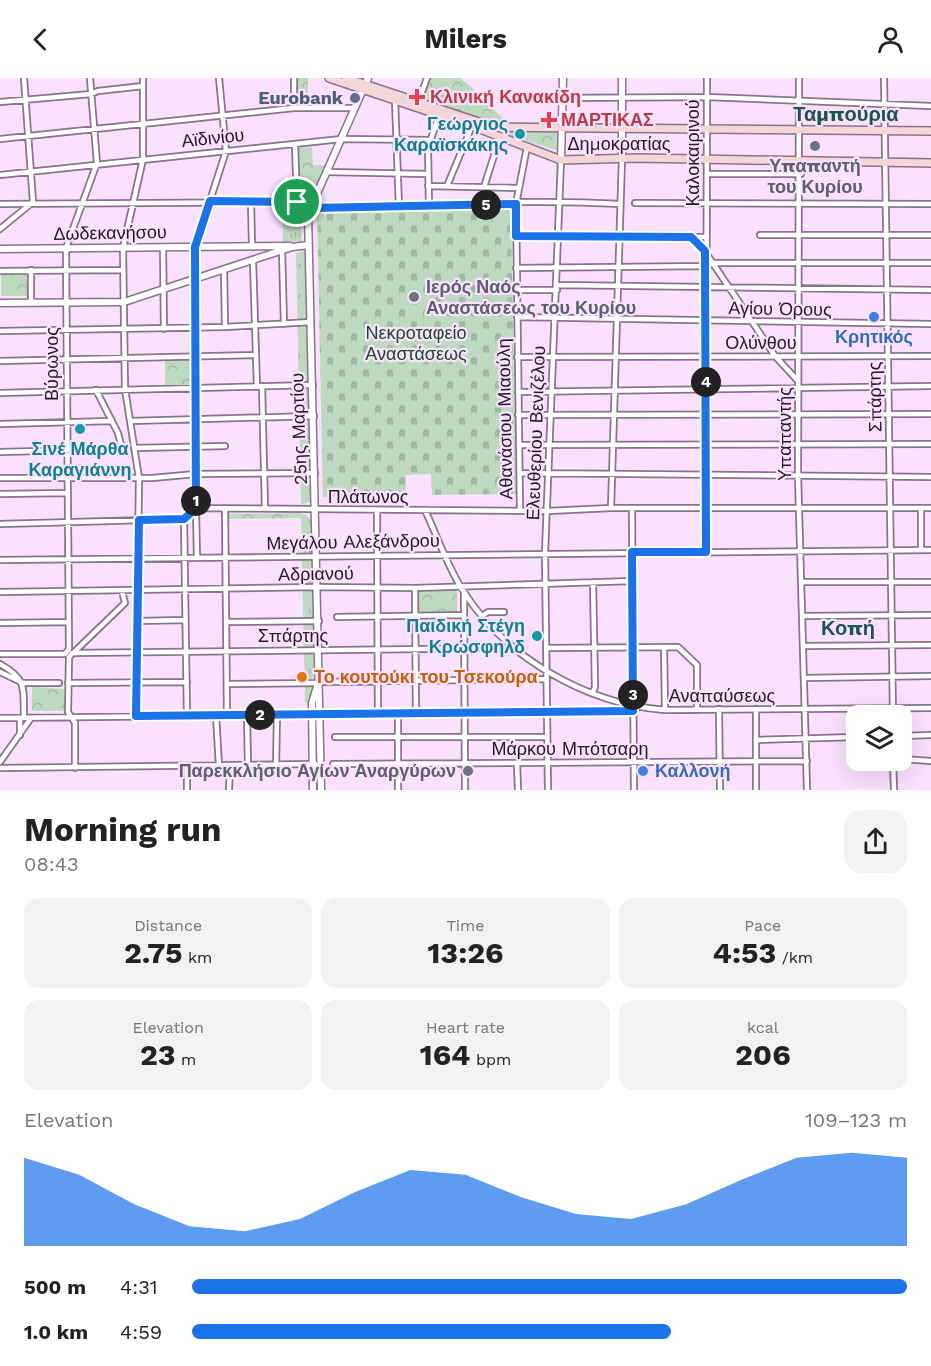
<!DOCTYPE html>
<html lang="en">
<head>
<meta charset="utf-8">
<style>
	:root { --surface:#fff; --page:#f2f2f2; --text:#222; --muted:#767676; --accent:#1a73e8 }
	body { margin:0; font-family:"Work Sans",sans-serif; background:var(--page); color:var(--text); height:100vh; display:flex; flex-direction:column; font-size:22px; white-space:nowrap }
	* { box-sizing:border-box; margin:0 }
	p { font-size:20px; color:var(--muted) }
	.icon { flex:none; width:33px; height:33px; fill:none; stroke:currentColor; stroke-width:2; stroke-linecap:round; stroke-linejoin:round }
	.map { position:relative; height:712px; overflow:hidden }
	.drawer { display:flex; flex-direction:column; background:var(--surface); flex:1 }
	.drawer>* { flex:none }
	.tools { position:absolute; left:846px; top:627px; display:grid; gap:12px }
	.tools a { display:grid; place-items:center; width:66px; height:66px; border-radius:12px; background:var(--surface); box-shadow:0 6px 24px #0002; font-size:30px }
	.pin { position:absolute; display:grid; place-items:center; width:51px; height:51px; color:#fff; margin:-26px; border:3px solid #fff; border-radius:50%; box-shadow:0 2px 6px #0007 }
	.km { position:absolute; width:30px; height:30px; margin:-15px; border-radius:50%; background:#222; color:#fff; font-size:16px; line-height:30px; text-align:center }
	.round { display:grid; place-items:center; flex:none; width:63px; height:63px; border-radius:18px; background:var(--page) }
	.overview { display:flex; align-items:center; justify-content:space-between; height:102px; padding:0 24px }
	h1 { font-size:33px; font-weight:700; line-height:45px }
	.stats { display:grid; grid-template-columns:repeat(3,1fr); gap:9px; height:102px; padding:6px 24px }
	.stats div { display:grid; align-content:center; border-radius:15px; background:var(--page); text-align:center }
	.stats b { font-size:30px; font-weight:700 }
	.stats small { font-size:16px; font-weight:400 }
	.stats p { font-size:16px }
	.chart { height:168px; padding:12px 24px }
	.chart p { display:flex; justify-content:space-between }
	.chart svg { width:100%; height:108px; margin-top:6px; fill:var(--accent); opacity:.7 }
	ul { padding:0 24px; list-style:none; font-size:20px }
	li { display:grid; grid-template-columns:96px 72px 1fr; align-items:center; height:45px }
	li i { height:15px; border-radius:8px; background:var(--accent) }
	header { display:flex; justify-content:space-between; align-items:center; height:78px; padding:0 24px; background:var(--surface); font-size:27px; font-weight:700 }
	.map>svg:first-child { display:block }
	.grass { fill:url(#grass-tufts) }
	.cemetery { fill:url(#cemetery-stones) }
	.park { fill:url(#park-crowns) }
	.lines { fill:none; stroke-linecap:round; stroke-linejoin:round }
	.minor-casing { stroke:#89738d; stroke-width:8 }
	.tertiary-casing { stroke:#89738d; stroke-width:9 }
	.secondary-casing { stroke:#89738d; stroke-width:10 }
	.minor { stroke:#fff; stroke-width:4.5 }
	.tertiary { stroke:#fff; stroke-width:6 }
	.secondary { stroke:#f2d6d8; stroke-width:7 }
	.route-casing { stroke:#fff; stroke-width:12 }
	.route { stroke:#1a73e8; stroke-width:8 }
	.health-dot { fill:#e0444e; stroke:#fae1fe; stroke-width:2 }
	.service-dot { fill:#5c6f8a; stroke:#fae1fe; stroke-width:2 }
	.culture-dot { fill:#0f9aa8; stroke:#fae1fe; stroke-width:2 }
	.worship-dot { fill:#6b7280; stroke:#fae1fe; stroke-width:2 }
	.shop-dot { fill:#3f7fe0; stroke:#fae1fe; stroke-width:2 }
	.food-dot { fill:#e8710a; stroke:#fae1fe; stroke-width:2 }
	.labels { text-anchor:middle; stroke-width:4.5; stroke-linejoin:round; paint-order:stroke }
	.health-label { font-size:18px; font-weight:bold; fill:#be3a42; stroke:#fae1fe; text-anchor:start }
	.service-label { font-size:18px; font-weight:bold; fill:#4e5e75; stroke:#fae1fe; text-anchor:end }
	.culture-label { font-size:18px; font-weight:bold; fill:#0d838f; stroke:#fae1fe; text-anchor:end }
	.street-label { font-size:18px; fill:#231a25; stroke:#fae1fe }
	.worship-label { font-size:18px; font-weight:bold; fill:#5b616d; stroke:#fae1fe }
	.park-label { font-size:18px; fill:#1a4b25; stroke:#fae1fe }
	.shop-label { font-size:18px; font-weight:bold; fill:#366cbe; stroke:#fae1fe }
	.food-label { font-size:18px; font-weight:bold; fill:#c56008; stroke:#fae1fe; text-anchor:start }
	.neighbourhood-label { font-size:20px; font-weight:bold; fill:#1a5551; stroke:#fae1fe }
</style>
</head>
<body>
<header><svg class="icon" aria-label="back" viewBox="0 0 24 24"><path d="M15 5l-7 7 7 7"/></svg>Milers<svg class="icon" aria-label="person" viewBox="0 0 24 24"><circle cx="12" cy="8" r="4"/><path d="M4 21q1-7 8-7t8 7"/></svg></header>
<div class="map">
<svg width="931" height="712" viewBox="0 0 931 712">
	<defs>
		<pattern id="grass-tufts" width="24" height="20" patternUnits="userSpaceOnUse" patternTransform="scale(1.5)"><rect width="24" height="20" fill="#bddac0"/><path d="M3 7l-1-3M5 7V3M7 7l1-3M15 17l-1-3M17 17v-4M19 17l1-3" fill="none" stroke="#a2baa5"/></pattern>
		<pattern id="cemetery-stones" width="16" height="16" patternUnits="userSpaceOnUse" patternTransform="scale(1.5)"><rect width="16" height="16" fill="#bddac0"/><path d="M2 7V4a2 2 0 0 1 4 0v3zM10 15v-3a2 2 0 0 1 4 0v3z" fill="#a2baa5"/></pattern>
		<pattern id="park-crowns" width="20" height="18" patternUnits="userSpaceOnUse" patternTransform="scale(1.5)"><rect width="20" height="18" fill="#bddac0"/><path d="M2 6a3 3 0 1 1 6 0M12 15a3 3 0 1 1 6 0" fill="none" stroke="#a2baa5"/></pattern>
	</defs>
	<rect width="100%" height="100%" fill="#fae1fe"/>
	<path class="grass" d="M282,127L301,128L302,163L283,164Z
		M305,173L313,424L301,426L296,175Z
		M301,435L309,439L311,445C313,505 321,567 309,625H305Z"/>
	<path class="cemetery" d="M511,131L516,416L432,417L431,396L406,397V418L323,419L317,135Z"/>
	<path class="park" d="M297,0H308V21L298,22Z
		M429,0H460L490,25V29L509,45L489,43L421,22Z
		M486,50L560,54L559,73Z
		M312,69L313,87H330L315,119H303L298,115L297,70Z
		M483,135H506L507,146H484Z
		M1,194H29V218H1Z
		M192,280V307H165V281Z
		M301,435L302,440L228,441V436Z
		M457,512V535L417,536L416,513Z
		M32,609L65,611V633H32Z"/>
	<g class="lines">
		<defs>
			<path id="minor" d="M294,0V30
				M799,0L798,397L807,712
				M884,0L893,638
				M563,20L707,19L931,28
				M395,22L399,129
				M0,24L91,16L98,13L143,8
				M418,25L427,0
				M0,61L294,30H355
				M295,66L297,124
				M327,94L427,96
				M707,96H801
				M0,97L341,61L430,62
				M428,108L518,110
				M447,108L472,48
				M484,109L500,59
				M251,124L252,167
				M635,125L931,126
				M0,126L297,124L311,130C414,129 518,120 620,126
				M429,128L428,70L439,37
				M0,151L33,124L24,0
				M760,157H931
				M516,158L706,159
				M691,158L706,175L775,278L798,303
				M163,169L164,251
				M282,172L284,246
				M253,183L257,309
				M516,190L707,188L713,185H931
				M224,191L225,249
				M31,192V225
				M0,193L123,192
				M557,207L931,212
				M517,212H557
				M517,239L931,246
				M0,253L225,249L311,244
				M517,279L931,278
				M0,283L256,277
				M262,308L265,431
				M518,314L931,308
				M0,315L313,307
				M518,337L931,336
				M130,343L314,338
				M0,346L112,343
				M519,367L931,366
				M134,370L225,368
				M0,374L122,371L118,355L96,312
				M520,395L931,399
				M0,400H152L196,396L315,395
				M0,416L68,415
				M196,430L548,433L611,430H931
				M196,430L195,169L226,73L219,0
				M611,430L622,80
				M632,430L634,712
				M225,431L227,637
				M377,432L378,636
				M425,432C437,458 447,487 462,511C504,579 586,626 665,632L931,630
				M196,433L197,479
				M520,433L516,126L527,69
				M184,441L187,637
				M0,446L184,441L196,430
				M921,472V430
				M706,474L707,0
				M0,482L931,472
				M593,504L595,609L593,614
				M801,504H931
				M415,510L416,635
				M0,514L318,509L415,510L632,503
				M464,515L465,712
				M482,538L488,534H504
				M803,538L931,537
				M337,539L463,537
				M138,543L185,542
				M226,544L319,543
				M0,545L69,544
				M803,568L931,567
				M664,569L665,632
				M546,570L678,569L697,587V632
				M72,575L514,570
				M0,576H65L69,571L66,170L97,85L90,0
				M0,586C28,602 23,610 24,640
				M0,594L23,605H59
				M805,600L931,598
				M320,604L547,601
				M68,605L187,604
				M227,606L318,605
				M719,631L720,712
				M756,631V712
				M398,635V712
				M216,637L219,688
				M247,637L248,687
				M136,638L139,400L125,311L123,170L143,81V0
				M0,640L633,633
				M20,640V657
				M902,658L931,657
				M335,659H547
				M756,662L856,659
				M853,681H856
				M902,681L931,683
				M893,682L894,712
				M0,684L31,640
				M517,685L518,712
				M333,686L807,683
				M276,687L277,637
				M0,690L315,686
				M75,690V645L68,634L69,579L125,525L122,513
				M187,712V688
				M229,712L230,687
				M548,712L545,475L561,82"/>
			<path id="tertiary" d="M622,80V0
				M561,82L563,0
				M0,171L290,168
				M0,225L124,224L292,169L309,167
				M313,712L312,625L318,605
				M321,712L308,136L368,0"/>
			<path id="secondary" d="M329,0L472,48L561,82L638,80L931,85
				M346,0L494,49L931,53"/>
		</defs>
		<use href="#minor" class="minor-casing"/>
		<use href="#tertiary" class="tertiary-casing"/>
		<use href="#secondary" class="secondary-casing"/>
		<use href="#minor" class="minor"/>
		<use href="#tertiary" class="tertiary"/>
		<use href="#secondary" class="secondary"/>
	</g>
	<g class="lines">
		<defs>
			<path id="route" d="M210,123L297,124L311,130L516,126V158L691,159L705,173L706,474H632L633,633L136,638L139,442L184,441L196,430L195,169Z"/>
		</defs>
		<use href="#route" class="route-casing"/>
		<use href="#route" class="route"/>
	</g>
	<g class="health-dot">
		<path d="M414 10h6v6h6v6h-6v6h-6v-6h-6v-6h6z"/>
		<path d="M546 33h6v6h6v6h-6v6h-6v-6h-6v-6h6z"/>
	</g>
	<circle class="service-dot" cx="355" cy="20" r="6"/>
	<g class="culture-dot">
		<circle cx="520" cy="56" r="6"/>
		<circle cx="80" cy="351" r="6"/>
		<circle cx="537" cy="558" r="6"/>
	</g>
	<g class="worship-dot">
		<circle cx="815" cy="68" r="6"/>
		<circle cx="414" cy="219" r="6"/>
		<circle cx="468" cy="693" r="6"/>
	</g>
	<g class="shop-dot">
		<circle cx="874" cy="239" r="6"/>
		<circle cx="643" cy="693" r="6"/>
	</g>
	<circle class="food-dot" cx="302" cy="599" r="6"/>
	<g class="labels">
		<g class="health-label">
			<text x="430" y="25">Κλινική Κανακίδη</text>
			<text x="561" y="48">ΜΑΡΤΙΚΑΣ</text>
		</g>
		<g class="service-label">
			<text x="343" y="26">Eurobank</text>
		</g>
		<g class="culture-label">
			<text x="508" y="52">Γεώργιος<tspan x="508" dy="21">Καραϊσκάκης</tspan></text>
			<text x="80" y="377" text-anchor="middle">Σινέ Μάρθα<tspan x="80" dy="21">Καραγιάννη</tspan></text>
			<text x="525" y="554">Παιδική Στέγη<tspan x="525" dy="21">Κρώσφηλδ</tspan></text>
		</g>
		<g class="street-label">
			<text transform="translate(213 60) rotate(-6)" y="6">Αϊδινίου</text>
			<text x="619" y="72">Δημοκρατίας</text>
			<text transform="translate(693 75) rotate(-90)" y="6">Καλοκαιρινού</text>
			<text transform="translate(110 155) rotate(-1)" y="6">Δωδεκανήσου</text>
			<text transform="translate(780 231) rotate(1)" y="6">Αγίου Όρους</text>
			<text x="761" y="271">Ολύνθου</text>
			<text transform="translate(52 286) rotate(-90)" y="6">Βύρωνος</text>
			<text transform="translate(875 319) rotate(-91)" y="6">Σπάρτης</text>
			<text transform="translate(505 341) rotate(-91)" y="6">Αθανάσιου Μιαούλη</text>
			<text transform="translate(299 351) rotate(-92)" y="6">25ης Μαρτίου</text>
			<text transform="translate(536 355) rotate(-88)" y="6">Ελευθερίου Βενιζέλου</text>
			<text transform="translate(785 356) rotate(-90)" y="6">Υπαπαντής</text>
			<text x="368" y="425">Πλάτωνος</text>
			<text transform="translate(353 464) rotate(-1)" y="6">Μεγάλου Αλεξάνδρου</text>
			<text transform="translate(316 496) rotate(-1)" y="6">Αδριανού</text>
			<text x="293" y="564">Σπάρτης</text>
			<text x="722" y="624">Αναπαύσεως</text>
			<text x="570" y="677">Μάρκου Μπότσαρη</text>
		</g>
		<g class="worship-label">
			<text x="815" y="94">Υπαπαντή<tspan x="815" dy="21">του Κυρίου</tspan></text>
			<text x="426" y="215" text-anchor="start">Ιερός Ναός<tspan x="426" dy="21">Αναστάσεως του Κυρίου</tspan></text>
			<text x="456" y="699" text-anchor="end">Παρεκκλήσιο Αγίων Αναργύρων</text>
		</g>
		<g class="park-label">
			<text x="416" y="261">Νεκροταφείο<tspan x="416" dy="21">Αναστάσεως</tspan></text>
		</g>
		<g class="shop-label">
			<text x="874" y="265">Κρητικός</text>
			<text x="655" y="699" text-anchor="start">Καλλονή</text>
		</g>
		<g class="food-label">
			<text x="314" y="605">Το κουτούκι του Τσεκούρα</text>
		</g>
		<g class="neighbourhood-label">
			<text x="846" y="43">Ταμπούρια</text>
			<text x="848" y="557">Κοπή</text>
		</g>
	</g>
</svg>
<div class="tools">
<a><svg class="icon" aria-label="layers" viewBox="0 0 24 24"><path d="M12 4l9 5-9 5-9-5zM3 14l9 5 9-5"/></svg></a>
</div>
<div class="pin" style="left:297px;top:124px;background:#1e9e55"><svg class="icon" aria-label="arrive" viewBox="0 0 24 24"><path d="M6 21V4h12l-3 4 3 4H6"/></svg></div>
<b class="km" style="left:196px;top:423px">1</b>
<b class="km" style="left:260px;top:637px">2</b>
<b class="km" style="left:633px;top:617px">3</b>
<b class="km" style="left:706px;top:304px">4</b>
<b class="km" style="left:486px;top:127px">5</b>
</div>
<section class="drawer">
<div class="overview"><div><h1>Morning run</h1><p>08:43</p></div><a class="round"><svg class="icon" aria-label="share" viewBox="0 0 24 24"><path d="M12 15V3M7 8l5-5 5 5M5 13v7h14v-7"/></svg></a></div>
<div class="stats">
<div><p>Distance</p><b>2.75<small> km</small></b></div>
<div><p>Time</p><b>13:26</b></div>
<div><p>Pace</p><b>4:53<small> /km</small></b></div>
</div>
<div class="stats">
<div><p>Elevation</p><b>23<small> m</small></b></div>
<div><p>Heart rate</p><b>164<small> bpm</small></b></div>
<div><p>kcal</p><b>206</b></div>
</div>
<div class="chart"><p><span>Elevation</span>109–123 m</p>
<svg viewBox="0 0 160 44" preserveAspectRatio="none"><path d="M0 44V8L10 15L20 27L30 36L40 38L50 33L60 22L70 13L80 15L90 24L100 31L110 33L120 27L130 17L140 8L150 6L160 8V44z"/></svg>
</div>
<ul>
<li><b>500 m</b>4:31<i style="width:100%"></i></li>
<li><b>1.0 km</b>4:59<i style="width:67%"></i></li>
</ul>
</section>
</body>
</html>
